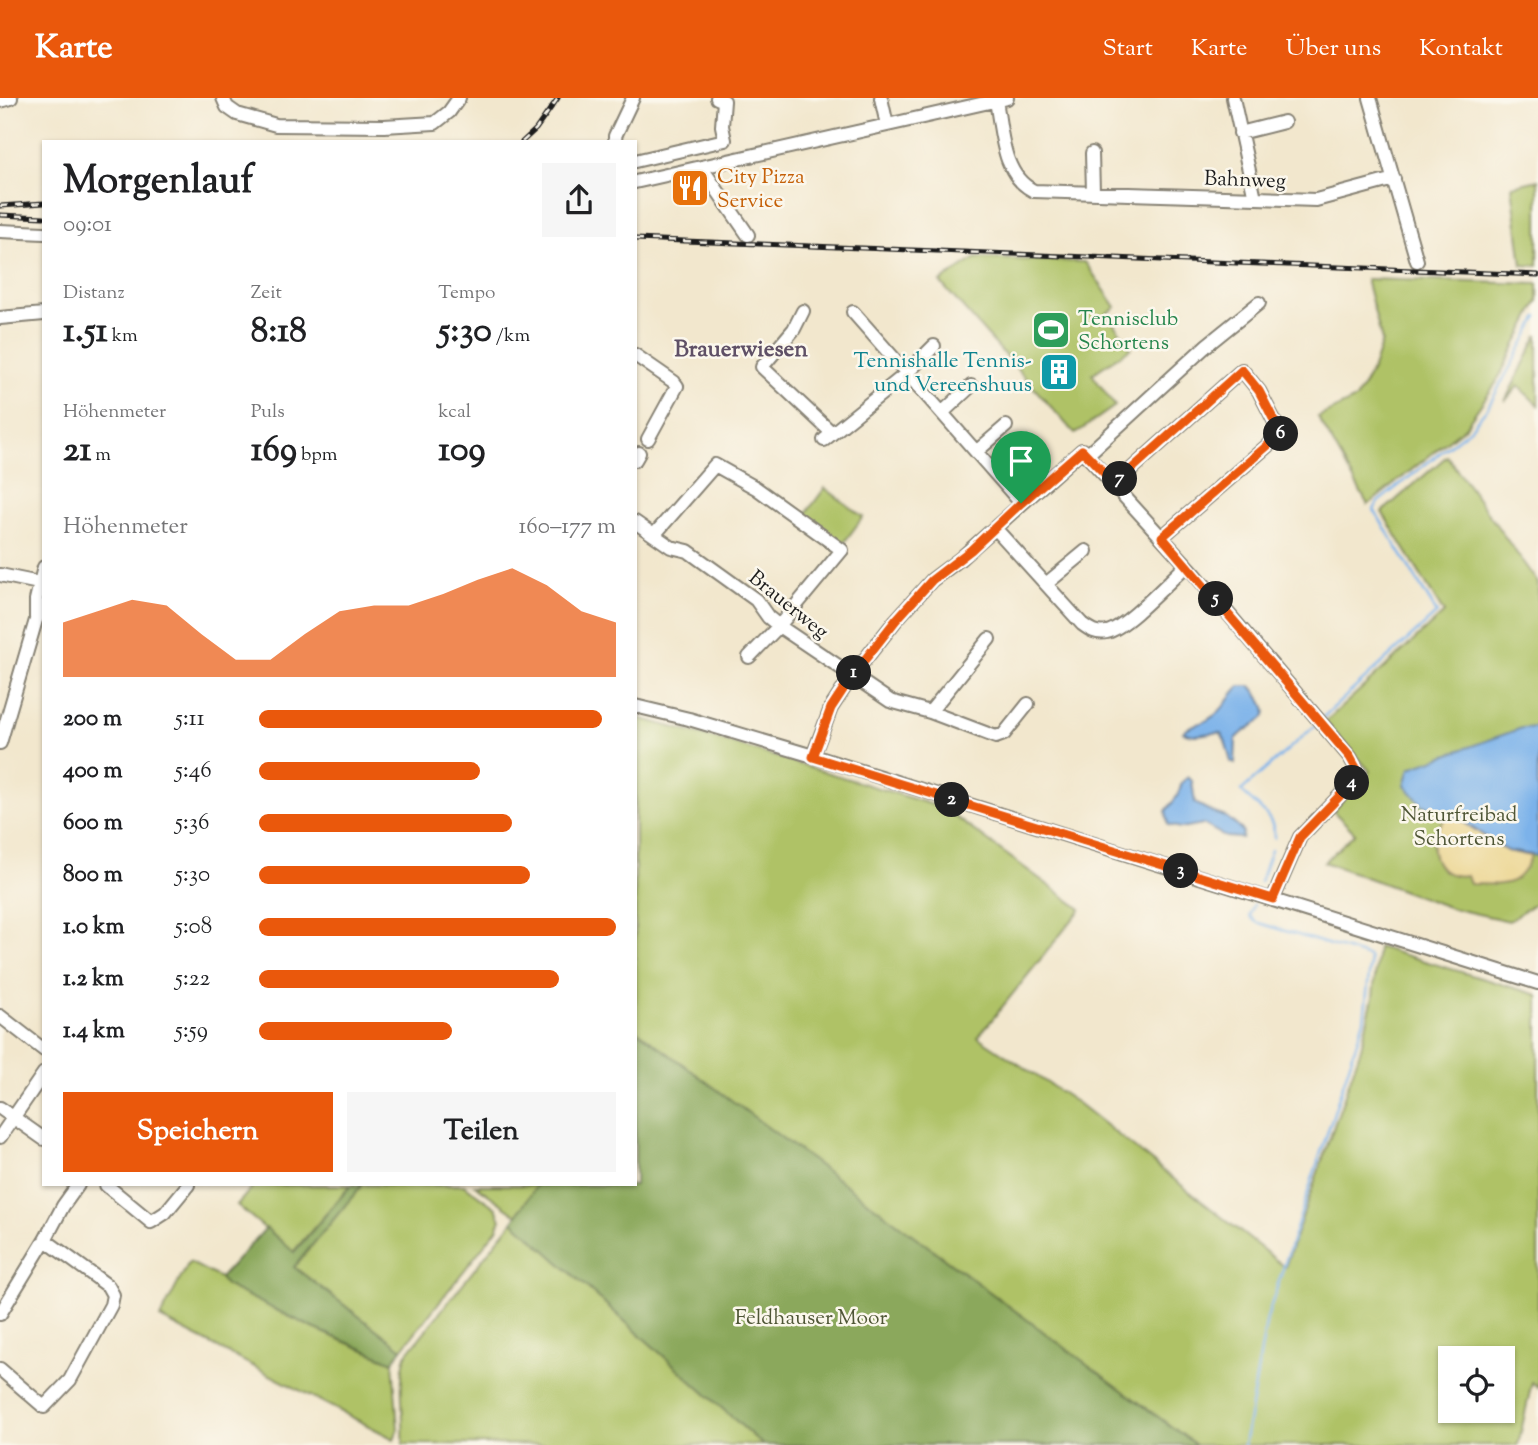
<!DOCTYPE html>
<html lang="de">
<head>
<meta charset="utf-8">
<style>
	:root { --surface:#fff; --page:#f6f6f6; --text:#202124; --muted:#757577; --accent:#ea580c }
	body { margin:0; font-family:"Sorts Mill Goudy",serif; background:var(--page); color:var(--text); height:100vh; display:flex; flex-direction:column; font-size:26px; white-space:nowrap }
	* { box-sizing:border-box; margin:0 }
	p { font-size:23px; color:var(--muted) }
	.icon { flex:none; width:38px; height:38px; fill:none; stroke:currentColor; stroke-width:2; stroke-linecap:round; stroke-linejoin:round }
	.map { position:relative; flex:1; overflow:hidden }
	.side { position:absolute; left:42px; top:42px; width:595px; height:1046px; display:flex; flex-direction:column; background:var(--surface); border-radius:0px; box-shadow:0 2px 5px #0004 }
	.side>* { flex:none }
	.buttons { position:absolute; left:1438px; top:1248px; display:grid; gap:14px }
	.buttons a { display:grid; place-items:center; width:77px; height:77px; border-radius:0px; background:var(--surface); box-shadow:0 2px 5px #0004; font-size:35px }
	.pin { position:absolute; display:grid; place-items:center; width:60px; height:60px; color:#fff; margin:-72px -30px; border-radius:50% 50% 50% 0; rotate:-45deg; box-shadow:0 0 7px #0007 }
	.pin .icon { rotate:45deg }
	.km { position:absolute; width:35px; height:35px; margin:-18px; border-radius:50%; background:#222; color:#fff; font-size:19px; line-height:35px; text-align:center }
	.round { display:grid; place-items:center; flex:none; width:74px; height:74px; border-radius:0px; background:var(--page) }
	.headline { display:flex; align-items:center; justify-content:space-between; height:119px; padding:0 21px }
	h1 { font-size:38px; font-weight:700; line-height:52px }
	.stats { display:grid; grid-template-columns:repeat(3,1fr); gap:10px; height:119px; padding:7px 21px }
	.stats div { display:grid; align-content:center }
	.stats b { font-size:35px; font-weight:700 }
	.stats small { font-size:19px; font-weight:400 }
	.stats p { font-size:19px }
	.chart { height:196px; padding:14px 21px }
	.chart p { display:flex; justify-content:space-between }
	.chart svg { width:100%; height:126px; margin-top:7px; fill:var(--accent); opacity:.7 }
	.primary-button { display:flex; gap:14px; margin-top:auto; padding:14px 21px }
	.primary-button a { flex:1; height:80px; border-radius:0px; background:var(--accent); color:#fff; font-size:28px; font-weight:700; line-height:80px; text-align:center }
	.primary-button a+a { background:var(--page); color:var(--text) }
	ul { padding:0 21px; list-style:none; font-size:23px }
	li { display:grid; grid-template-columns:112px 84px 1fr; align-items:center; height:52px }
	li i { height:18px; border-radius:9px; background:var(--accent) }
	header { display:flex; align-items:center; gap:42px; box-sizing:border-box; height:98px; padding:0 35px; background:var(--accent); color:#fff }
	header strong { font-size:33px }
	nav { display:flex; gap:38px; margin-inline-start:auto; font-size:24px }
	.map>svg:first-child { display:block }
	.green { fill:#afc266; stroke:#666f41; stroke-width:2; fill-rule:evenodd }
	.forest { fill:#8ba85b; stroke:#54623c; stroke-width:2 }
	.sand { fill:#eeda9e; stroke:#857b5d; stroke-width:2 }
	.water { fill:#7cb2ea; stroke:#4c6783; stroke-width:2 }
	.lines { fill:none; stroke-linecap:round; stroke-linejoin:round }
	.stream { stroke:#7cb2ea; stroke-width:2.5 }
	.minor-casing { stroke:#878274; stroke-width:16 }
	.minor { stroke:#fff; stroke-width:12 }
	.rail-casing { stroke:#1c1c1c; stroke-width:5 }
	.rail { stroke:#fbf7ec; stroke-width:2.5; stroke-dasharray:8; stroke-linecap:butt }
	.route-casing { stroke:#fff; stroke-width:14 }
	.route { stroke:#ea580c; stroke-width:9 }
	.labels { text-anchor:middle; stroke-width:5; stroke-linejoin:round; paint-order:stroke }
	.food-label { font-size:21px; fill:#c56008; stroke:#fbf7ec; text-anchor:start }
	.street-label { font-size:21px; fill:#1c1c1c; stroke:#fbf7ec }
	.leisure-label { font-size:21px; fill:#27864d; stroke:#fbf7ec; text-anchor:start }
	.culture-label { font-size:21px; fill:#0d838f; stroke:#fbf7ec; text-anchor:end }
	.park-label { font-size:21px; fill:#4f5636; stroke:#fbf7ec }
	.neighbourhood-label { font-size:23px; font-weight:bold; fill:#5f5066; stroke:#fbf7ec }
</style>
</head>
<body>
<header>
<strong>Karte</strong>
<nav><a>Start</a><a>Karte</a><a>Über uns</a><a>Kontakt</a></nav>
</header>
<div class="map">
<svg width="1538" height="1347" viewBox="0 0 1538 1347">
	<rect width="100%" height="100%" fill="#fbf7ec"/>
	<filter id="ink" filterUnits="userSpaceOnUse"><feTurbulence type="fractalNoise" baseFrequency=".0143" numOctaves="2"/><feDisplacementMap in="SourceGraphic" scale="14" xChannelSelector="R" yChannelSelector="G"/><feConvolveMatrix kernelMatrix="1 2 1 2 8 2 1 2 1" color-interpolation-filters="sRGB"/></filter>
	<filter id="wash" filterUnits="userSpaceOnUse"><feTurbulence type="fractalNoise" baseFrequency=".00686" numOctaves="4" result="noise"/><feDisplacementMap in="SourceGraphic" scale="28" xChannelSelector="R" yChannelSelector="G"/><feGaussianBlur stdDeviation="1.57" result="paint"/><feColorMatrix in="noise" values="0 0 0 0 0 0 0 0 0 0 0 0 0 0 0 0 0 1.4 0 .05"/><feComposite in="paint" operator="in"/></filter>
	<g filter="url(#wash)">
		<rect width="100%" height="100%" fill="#f2e7cd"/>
		<path class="green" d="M1538,82V168L1522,167L1512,88Z
			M976,160L1085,164L1116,209L1107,215L1131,250L1092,276L1115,308L1075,336L940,184Z
			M1366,181L1538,186V204L1496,285L1465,329L1368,407L1318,319L1356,301L1373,270L1382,243Z
			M1538,237V307L1518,288L1505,303Z
			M1447,358L1538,485V803L1509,823L1451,810L1324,764L1355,735L1333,713L1370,673L1325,624L1444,515L1382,414Z
			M825,390L863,419L842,447L804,418Z
			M635,619L731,645L943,710L1081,811L978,939L1079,1006L1285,1169L1361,950L1373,899L1378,849L1538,897V1289L1532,1284L1518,1347H1196L638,934L635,937ZM1451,1260H1503V1312H1451Z
			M254,1087H351L293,1154L237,1107Z
			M362,1087H464L496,1110L501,1121L497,1131L402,1251L294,1169Z
			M475,1087H537L517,1117Z
			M513,1123L763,1347L403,1346C405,1316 397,1285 406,1257Z
			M189,1164L220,1180L225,1187L311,1229L393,1264L398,1331L394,1341L160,1220Z"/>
		<path class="forest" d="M638,933L1196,1347H763L513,1123L537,1087H635V937Z
			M351,1087H362L294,1169L402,1251L393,1264L311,1229L225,1187L220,1180L266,1130L294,1154Z"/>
		<path class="sand" d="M1450,715L1507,753L1531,758C1518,792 1503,786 1470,786L1467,777C1440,782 1426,757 1436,733C1439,727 1446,720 1450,715Z"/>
		<path class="water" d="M1240,588H1251C1283,626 1256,618 1236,641L1235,666L1231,664L1225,642L1221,635C1204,633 1200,641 1183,634C1189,626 1200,627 1209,621C1224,613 1228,599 1240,588Z
			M1538,629V758L1507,753L1450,715L1422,707L1405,687L1410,670L1522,630Z
			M1188,679L1192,683L1195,705L1214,715L1226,719L1243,733L1242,740L1226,739L1203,726L1181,730L1168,727L1166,713L1178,697L1182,684Z"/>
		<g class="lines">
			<path class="stream" d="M1321,621L1437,515L1374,412L1378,404L1470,331L1488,309L1538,219
				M1274,740C1277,719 1254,707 1241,693L1317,626
				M1260,784L1271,752
				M1244,1347L1267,1220L1364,922L1370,868L1369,859L1256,824L1250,818L1254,806"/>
		</g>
	</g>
	<g filter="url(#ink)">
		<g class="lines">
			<defs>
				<path id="minor" d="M223,0L227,9L237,16L276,27L384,28L435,25L449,14L459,0
					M881,0L887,27
					M1233,0L1255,100
					M1370,0L1417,163
					M0,3L11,0
					M996,3C1002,33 1002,78 1034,93L1316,102L1394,81
					M1240,35L1284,24
					M616,44L615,38L633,0
					M1092,55L1093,94
					M635,63L725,42L722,28L724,3L717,0
					M705,70L706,76L748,137
					M635,84L1007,0
					M0,133L44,135
					M803,213L794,231L762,269L831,334
					M853,214L942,315
					M0,220L44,216
					M635,257L674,284L677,288L648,341
					M971,288L942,315L1021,405
					M824,342L906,276L934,248
					M976,354L1006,328
					M1087,357L1207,247L1259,205
					M635,362L639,355
					M1115,386L1242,272L1259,293L1281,336L1162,439
					M635,424L671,449L688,453L756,502L768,519L779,528L890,603L930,614L996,639L1004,636L1028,606
					M995,430L1082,526C1090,532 1096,536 1107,534C1127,529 1169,483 1187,467
					M654,437L715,367L756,390L842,452L779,528L749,559
					M0,477L44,486
					M1046,486L1086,453
					M36,520V502L44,469
					M635,608L689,621L813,658L1538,885
					M930,614L989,541
					M0,645L36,522L44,508
					M813,658L831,610L852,578L896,522L932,482L960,461L1082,352L1193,474L1350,659L1360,677L1300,739L1273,801
					M0,918L44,952
					M0,1010L44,1041
					M0,1039L44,975
					M106,1087L151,1124L165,1115L188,1087
					M0,1216L45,1142L63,1108L78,1087
					M0,1271L44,1309L70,1282L111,1207L113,1197L108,1188L45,1142"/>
			</defs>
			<use href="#minor" class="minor-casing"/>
			<use href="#minor" class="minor"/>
			<defs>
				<path id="rail" d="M522,44L536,31L558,0
					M0,108L44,105
					M0,117L44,119
					M635,141L1538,177"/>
			</defs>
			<use href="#rail" class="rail-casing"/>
			<use href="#rail" class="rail"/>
		</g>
	</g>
	<g class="lines" filter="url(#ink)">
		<defs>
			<path id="route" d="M1242,272L1259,293L1281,336L1162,439L1350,659L1360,677L1300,739L1273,801L813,659L831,610L852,578L896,522L932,482L971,452L1021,405L1082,352L1115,386Z"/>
		</defs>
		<use href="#route" class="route-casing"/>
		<use href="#route" class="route"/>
	</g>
	<defs>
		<symbol id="restaurant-square" viewBox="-11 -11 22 22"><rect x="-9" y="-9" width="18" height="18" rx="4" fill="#e8710a" stroke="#fbf7ec"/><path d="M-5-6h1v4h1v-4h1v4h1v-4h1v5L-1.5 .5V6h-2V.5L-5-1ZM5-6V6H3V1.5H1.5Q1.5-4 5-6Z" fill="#fff"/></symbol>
		<symbol id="stadium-square" viewBox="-11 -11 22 22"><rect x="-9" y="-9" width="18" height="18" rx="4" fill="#2e9e5b" stroke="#fbf7ec"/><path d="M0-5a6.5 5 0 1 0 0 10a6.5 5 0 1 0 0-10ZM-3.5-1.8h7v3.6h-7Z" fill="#fff"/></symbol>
		<symbol id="building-square" viewBox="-11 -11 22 22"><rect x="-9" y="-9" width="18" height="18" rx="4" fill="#0f9aa8" stroke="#fbf7ec"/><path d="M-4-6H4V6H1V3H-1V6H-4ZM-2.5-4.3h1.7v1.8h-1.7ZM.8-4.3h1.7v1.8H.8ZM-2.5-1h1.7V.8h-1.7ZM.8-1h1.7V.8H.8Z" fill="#fff"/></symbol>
	</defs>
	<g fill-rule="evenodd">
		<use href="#restaurant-square" x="668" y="68" width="44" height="44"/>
		<use href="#stadium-square" x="1029" y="210" width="44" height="44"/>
		<use href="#building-square" x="1037" y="252" width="44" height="44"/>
	</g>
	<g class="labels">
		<g class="food-label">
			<text x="717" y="85">City Pizza<tspan x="717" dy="24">Service</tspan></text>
		</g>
		<g class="street-label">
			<text transform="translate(1245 81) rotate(2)" y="7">Bahnweg</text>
			<text transform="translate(789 506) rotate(39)" y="7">Brauerweg</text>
		</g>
		<g class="leisure-label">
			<text x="1078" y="227">Tennisclub<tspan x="1078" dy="24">Schortens</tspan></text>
		</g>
		<g class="culture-label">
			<text x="1032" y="269">Tennishalle Tennis-<tspan x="1032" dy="24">und Vereenshuus</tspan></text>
		</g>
		<g class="park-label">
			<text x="1459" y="723">Naturfreibad<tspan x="1459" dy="24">Schortens</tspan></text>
			<text x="811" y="1226">Feldhauser Moor</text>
		</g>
		<g class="neighbourhood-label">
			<text x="741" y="258">Brauerwiesen</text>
		</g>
	</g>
</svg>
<div class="buttons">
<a><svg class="icon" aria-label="locate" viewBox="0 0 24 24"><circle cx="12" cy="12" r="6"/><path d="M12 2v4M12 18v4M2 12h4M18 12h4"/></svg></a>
</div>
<div class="pin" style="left:1021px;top:405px;background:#1e9e55"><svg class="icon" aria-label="arrive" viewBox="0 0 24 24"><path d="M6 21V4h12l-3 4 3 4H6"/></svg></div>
<b class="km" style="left:854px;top:575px">1</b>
<b class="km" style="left:952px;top:702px">2</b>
<b class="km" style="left:1181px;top:773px">3</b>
<b class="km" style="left:1352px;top:685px">4</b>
<b class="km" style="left:1216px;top:501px">5</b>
<b class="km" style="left:1281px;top:336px">6</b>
<b class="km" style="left:1120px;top:381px">7</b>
<section class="side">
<div class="headline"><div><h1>Morgenlauf</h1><p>09:01</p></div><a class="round"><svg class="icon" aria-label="share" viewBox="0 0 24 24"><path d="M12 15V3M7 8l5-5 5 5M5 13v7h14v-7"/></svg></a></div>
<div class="stats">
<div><p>Distanz</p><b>1.51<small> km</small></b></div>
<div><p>Zeit</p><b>8:18</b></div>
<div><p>Tempo</p><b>5:30<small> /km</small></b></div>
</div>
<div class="stats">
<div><p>Höhenmeter</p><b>21<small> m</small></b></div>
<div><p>Puls</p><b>169<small> bpm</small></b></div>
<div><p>kcal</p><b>109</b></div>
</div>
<div class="chart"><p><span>Höhenmeter</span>160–177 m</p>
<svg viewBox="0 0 160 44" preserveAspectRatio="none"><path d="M0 44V25L10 21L20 17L30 19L40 29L50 38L60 38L70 29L80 21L90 19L100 19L110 15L120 10L130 6L140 12L150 21L160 25V44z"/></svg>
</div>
<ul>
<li><b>200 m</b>5:11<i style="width:96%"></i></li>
<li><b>400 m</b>5:46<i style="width:62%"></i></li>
<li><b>600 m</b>5:36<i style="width:71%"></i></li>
<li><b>800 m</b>5:30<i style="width:76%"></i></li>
<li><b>1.0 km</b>5:08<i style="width:100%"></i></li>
<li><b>1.2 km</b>5:22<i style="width:84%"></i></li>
<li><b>1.4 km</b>5:59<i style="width:54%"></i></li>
</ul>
<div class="primary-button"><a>Speichern</a><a>Teilen</a></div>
</section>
</div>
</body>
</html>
